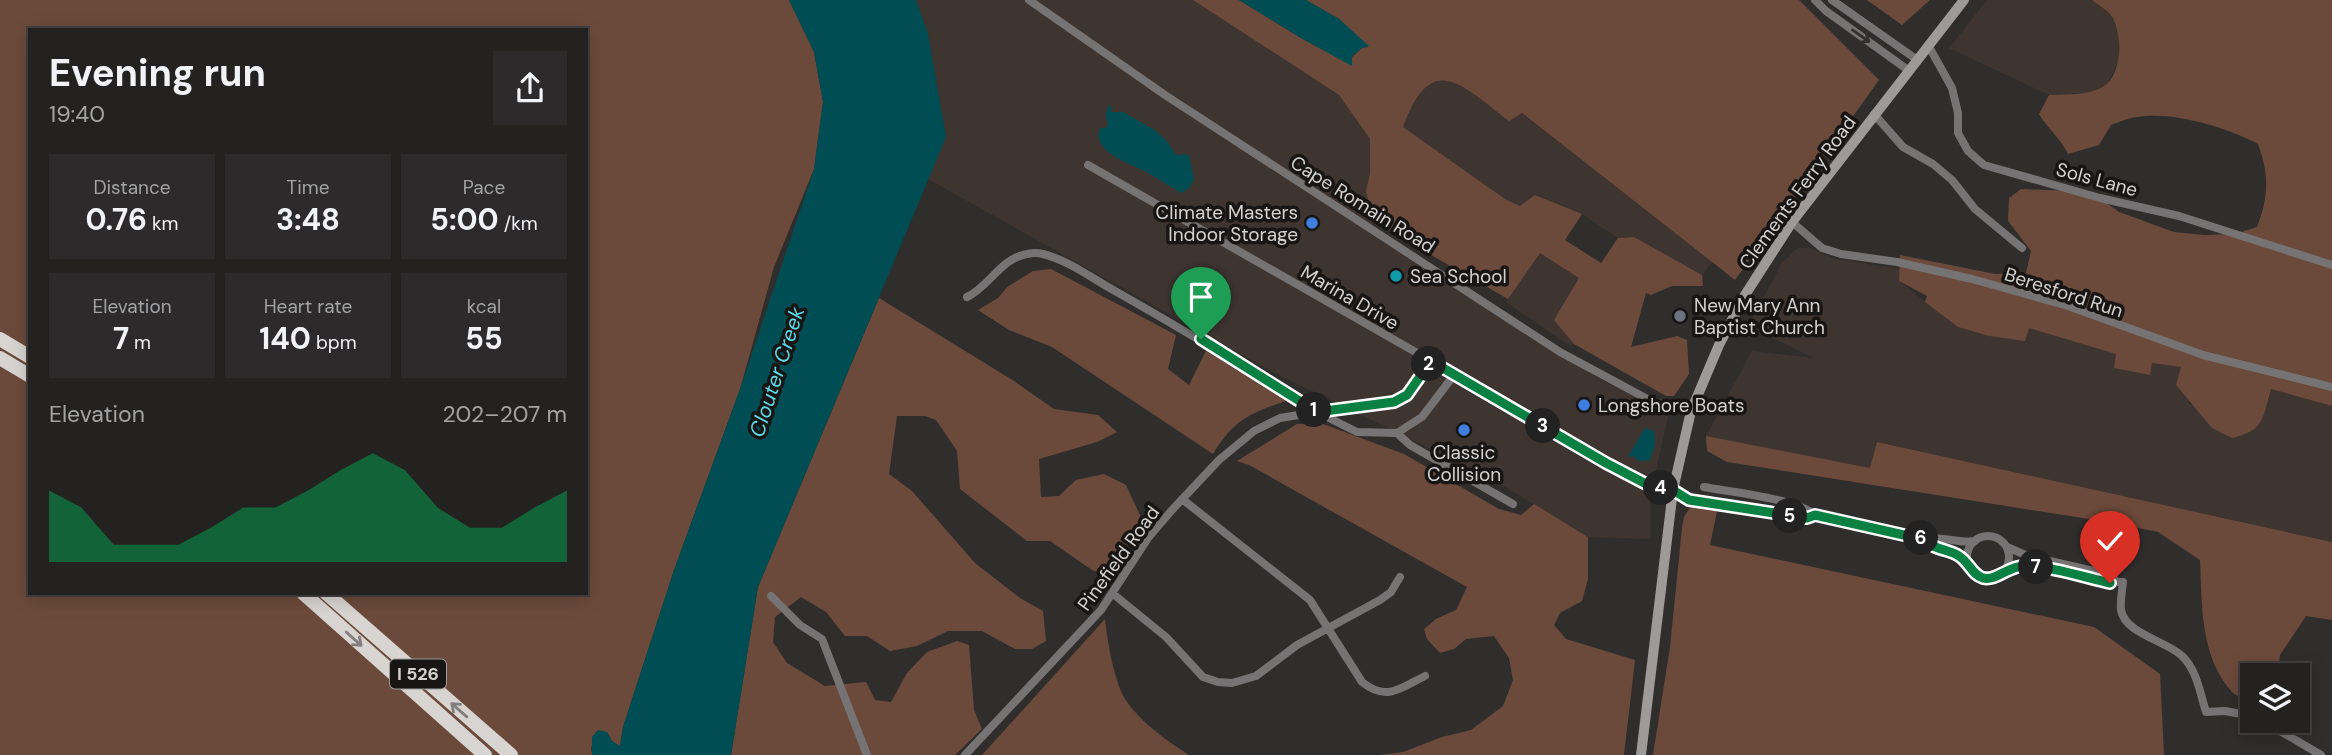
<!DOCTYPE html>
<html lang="en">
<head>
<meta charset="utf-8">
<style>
	:root { --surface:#242221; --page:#2c2a2a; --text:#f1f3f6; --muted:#a3a4a5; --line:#413f3f; --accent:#0b8043 }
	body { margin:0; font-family:"DM Sans",sans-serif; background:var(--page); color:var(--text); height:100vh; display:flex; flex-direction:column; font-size:26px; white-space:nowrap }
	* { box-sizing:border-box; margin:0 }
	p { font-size:23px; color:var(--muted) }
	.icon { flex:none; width:38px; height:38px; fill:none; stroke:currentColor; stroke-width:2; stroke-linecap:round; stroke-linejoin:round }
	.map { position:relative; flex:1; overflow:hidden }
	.details { position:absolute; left:28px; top:28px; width:560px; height:567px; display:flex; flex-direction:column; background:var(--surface); border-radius:0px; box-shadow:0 4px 18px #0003,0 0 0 2px var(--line) }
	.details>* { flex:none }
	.controls { position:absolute; left:2240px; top:663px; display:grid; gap:14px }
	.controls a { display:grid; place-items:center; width:70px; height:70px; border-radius:0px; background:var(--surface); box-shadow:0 4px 18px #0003,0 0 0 2px var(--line); font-size:35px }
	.pin { position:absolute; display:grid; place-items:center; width:60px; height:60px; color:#fff; margin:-72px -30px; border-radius:50% 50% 50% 0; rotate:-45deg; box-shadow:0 0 7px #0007 }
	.pin .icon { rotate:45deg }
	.km { position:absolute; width:35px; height:35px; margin:-18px; border-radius:50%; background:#222; color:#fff; font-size:19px; line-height:35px; text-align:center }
	.round { display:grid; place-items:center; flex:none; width:74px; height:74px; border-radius:0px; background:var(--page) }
	.summary { display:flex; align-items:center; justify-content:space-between; height:119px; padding:0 21px }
	h1 { font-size:38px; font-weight:700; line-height:52px }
	.figures { display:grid; grid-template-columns:repeat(3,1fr); gap:10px; height:119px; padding:7px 21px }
	.figures div { display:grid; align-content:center; border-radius:0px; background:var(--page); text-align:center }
	.figures b { font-size:30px; font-weight:700 }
	.figures small { font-size:19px; font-weight:400 }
	.figures p { font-size:19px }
	.chart { height:196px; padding:14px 21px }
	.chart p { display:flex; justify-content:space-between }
	.chart svg { width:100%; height:126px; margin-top:7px; fill:var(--accent); opacity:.7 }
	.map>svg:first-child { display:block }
	.built { fill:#3e3531 }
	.green { fill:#6c4a3b; fill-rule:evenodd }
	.water { fill:#014d54 }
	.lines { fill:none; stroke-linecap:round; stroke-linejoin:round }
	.street { stroke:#757373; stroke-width:8 }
	.secondary { stroke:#9d9a99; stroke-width:10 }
	.highway { stroke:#d7d4d2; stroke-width:14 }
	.oneway { stroke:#333231 }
	.oneway2 { stroke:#817e7d }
	.route-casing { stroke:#fff; stroke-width:14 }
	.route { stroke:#0b8043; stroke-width:9 }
	.shop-dot { fill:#3f7fe0; stroke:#171615; stroke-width:2.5 }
	.culture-dot { fill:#0f9aa8; stroke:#171615; stroke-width:2.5 }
	.worship-dot { fill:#6b7280; stroke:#171615; stroke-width:2.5 }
	.labels { text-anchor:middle; stroke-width:7; stroke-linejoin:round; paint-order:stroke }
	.shield { fill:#171615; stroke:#9b9a99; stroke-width:2 }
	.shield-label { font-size:18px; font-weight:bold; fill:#d4d2d1 }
	.street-label { font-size:19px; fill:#d4d2d1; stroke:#171615 }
	.poi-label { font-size:19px; fill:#d4d2d1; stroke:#171615; text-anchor:start }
	.water-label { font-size:21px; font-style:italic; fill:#5cdae7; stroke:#171615 }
</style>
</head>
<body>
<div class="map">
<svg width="2332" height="755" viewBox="0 0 2332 755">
	<rect width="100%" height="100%" fill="#302e2c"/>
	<path class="built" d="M916,0H1193L1339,95L1370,139V173L1366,191L1371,211L1375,216L1369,233L1598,378L1666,412L1668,417L1650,497V539L1588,537L1492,479L1273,372L928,179L946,137L928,34Z
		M1987,0H2092L2110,14L2119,33L2118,62L2107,85L2087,93L2049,95L1949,48Z
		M1442,80L1457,82L1509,120L1522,113L1712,262L1702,275L1634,237L1618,238L1582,214L1536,195L1520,206L1505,199L1403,127L1409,111L1425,85Z
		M1797,248H1810L1834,259L1901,269L1899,281L1958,327L1989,336L2024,340L2028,328L2117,354L2114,368L2149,375L2152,363L2181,367L2176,386L2183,391L2190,405L2270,389L2332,406V542L1877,442L1870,469L1706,436L1752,351L1814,358L1771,337L1756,334L1752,329V319L1782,263Z
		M1539,252L1580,278L1555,320L1574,344L1570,346L1506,302Z"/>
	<path class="green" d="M0,0H789L814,52L823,102L814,169L774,267L740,389L674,570L623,727L620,747L612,741L607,732L591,747L592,755H0ZM30,30H586V593H30Z
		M1193,0H1239L1301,38L1352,65V57L1362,48L1368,47L1339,19L1306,0H1799L1879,80L1735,280L1522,113L1509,121C1461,85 1432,49 1403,127L1505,199L1520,206L1535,195L1582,214L1565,240L1601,263L1618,238L1634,237L1702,275L1703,286H1672L1651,295L1646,293L1631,347L1677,336L1687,340L1689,374L1674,396H1666L1574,344L1554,320L1579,278L1540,253L1508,299L1391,232L1371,212L1366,191L1370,173V139L1339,95Z
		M1867,0H1930L1902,25Z
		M2092,0H2332V406L2271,389C2262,419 2265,430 2232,438L2212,428L2176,385L2181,367L2152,363L2150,375L2114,368L2116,354L2029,328L2025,341L1989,336L1958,327L1925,302L1927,296L1899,281L1900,255L1995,274L2026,273L2031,251L2008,221L2009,198L2021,189L2074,191L2100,198L2119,212L2174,232L2204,235L2235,234L2257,227C2269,196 2269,174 2258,144C2226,127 2173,111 2137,117C2128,118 2119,122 2111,125L2099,145L2068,154C2061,139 2048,129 2039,114L2049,95C2067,94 2088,96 2104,86C2123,74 2123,30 2110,14C2105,9 2097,4 2092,0Z
		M1051,269L1176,335L1168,369L1189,385L1206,351L1286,401C1250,413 1233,421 1213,454L1052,347L1009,330L978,310L998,298L1007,287L1033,271Z
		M879,298L1014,381L1054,409L1098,415L1117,432L1097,442L1039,459L1041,497L1059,496L1076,480L1104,474L1126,485L1144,524L1124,552L1102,574L1092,570L1050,541H1027L960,489L957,451L936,420L925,416H897L889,474L912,491L975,563L1020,598L1043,611L1046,641L1032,649H1015L982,631H948L917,646L890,651L867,636H845L826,612L801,597L775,617L773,642L787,663L825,686L866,682L875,700L891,702L907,673L927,652L957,641L969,645L974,710L982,729L955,755H731L758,587Z
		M1297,424H1323L1404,454L1499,509L1521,515L1534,504L1588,537V579L1582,601L1560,613L1554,625L1566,639L1635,660L1624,755H1380L1403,752L1442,737L1471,730L1503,706L1513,680L1509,658L1494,636L1466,639L1454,649L1440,653L1427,639L1424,629L1436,619L1456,610L1467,587L1249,465L1237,461Z
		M1706,436L1870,468L1877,442L2332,542V620L2306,616L2280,655L2278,675L2252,676V701C2246,698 2237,697 2232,692C2200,657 2202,604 2200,560L2158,532L2114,523L1727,462L1707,451Z
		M1700,505V509L1717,511L1710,545L2094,627L2160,674L2164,755H1653L1670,647L1682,528L1684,517L1691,506Z
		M1105,619C1107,641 1115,686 1127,702C1144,725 1166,740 1189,755H982Z"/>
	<path class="water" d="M789,0H916L928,34L946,137L758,587L731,755H592V737L598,730L607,732L612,741L620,746L623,727L674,570L740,389L814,169L823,102L814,52Z
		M1239,0H1306L1339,19L1369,46L1362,48L1352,56V66L1301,38Z
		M1108,106H1111V112H1123L1153,129L1166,140L1176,155L1185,154L1189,156L1194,179L1189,188L1181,193C1170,186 1159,180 1148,173C1133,164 1090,153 1100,128H1105L1108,125L1106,114Z
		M1645,428L1654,431L1655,445L1650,460L1639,461L1633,456L1628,457Z"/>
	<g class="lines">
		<path class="street" d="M1029,0L1165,95L1560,352L1653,402L1691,411
			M1815,0L1826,11L1908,70
			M1832,0L1916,59
			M1928,45L1952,88L1958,113V133L1968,151L1984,165L2100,198L2179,216L2332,265
			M1874,114L1903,147L1933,164L1952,180L1975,209L2022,248
			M1088,165L1650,486L1673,490L1689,500L1807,518L1815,515
			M1792,222L1822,248L1841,254L1897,262L1972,279L2068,306L2203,355L2332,387
			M967,297C989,287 1001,258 1027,254C1032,253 1039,253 1043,254C1068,260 1093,279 1115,291C1184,330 1250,370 1317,412L1394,402L1407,395L1431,361
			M1397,433L1410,445L1513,504
			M1704,487C1730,492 1798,499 1815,515L1926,539C1940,535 1958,544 1975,541
			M1182,499L1310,600L1362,682C1387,702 1400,688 1425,676
			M1967 557a21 21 0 1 1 42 0a21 21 0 1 1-42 0Z
			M1926,539C1932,548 1955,553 1968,563
			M2007,547L2028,556L2111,575L2117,582H2123C2122,591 2120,602 2121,610C2125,634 2167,641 2182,656C2197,670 2200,693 2206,712L2225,711L2252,716
			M2005,570C2038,561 2077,576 2110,583L2117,582
			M1112,593L1166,637L1203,677L1218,682L1232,683L1256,676L1297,645L1380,600L1391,592L1400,577
			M771,596L800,625L822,639L867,755
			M2263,721L2321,755
			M965,755L1101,610L1148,538L1172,510L1219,460L1254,431L1280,418L1317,412L1357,432L1397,433L1422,417L1454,375"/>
		<path class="secondary" d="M1641,755L1673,490L1691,411L1719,345L1745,295L1792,222L1964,0"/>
		<path class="highway" d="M0,339L30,357
			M0,358L30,376
			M303,593L485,755
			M326,593L511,755"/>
	</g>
	<defs><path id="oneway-shaft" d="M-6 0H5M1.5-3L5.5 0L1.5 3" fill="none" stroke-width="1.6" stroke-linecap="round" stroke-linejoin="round" transform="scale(1.75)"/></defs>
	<use class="oneway" href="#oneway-shaft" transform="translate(1861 36) rotate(35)"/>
	<g class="oneway2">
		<use href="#oneway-shaft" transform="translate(354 639) rotate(42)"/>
		<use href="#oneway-shaft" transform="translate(459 710) rotate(-139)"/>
	</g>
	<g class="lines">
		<defs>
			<path id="route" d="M1201,339L1317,412L1394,402L1407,395L1431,361L1606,463L1650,486L1673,490L1689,500L1807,518L1815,515L1926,540C1933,550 1949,549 1959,556C1969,562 1972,575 1983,578C1997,581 2008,566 2024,566C2050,566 2084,577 2110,583"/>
		</defs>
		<use href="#route" class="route-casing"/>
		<use href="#route" class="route"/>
	</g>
	<g class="shop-dot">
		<circle cx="1312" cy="223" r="7"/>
		<circle cx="1584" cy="405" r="7"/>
		<circle cx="1464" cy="430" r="7"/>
	</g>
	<circle class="culture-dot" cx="1396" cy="276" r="7"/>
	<circle class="worship-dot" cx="1680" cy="316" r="7"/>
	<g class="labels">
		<rect class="shield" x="390" y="659.5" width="56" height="29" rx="5"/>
		<g class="shield-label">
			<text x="418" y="680">I 526</text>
		</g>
		<g class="street-label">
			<text transform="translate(2097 179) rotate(15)" y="7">Sols Lane</text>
			<text transform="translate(1797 192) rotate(-54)" y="7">Clements Ferry Road</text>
			<text transform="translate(1363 204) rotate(32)" y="7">Cape Romain Road</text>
			<text transform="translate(2064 292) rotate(18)" y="7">Beresford Run</text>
			<text transform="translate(1350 297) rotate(30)" y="7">Marina Drive</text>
			<text transform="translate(1118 558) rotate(-54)" y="7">Pinefield Road</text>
		</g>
		<g class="poi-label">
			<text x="1298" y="219" text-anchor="end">Climate Masters<tspan x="1298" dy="22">Indoor Storage</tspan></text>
			<text x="1410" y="283">Sea School</text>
			<text x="1694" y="312">New Mary Ann<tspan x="1694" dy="22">Baptist Church</tspan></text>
			<text x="1598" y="412">Longshore Boats</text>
			<text x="1464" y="459" text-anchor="middle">Classic<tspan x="1464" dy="22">Collision</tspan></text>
		</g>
		<g class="water-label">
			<text transform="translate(777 372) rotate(-72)" y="7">Clouter Creek</text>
		</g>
	</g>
</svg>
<div class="controls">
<a><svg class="icon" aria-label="layers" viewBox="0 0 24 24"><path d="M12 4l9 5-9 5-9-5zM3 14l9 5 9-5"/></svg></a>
</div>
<div class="pin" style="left:1201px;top:339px;background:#1e9e55"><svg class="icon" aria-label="arrive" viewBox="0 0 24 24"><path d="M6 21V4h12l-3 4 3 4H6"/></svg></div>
<div class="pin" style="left:2110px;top:583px;background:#d93025"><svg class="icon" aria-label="check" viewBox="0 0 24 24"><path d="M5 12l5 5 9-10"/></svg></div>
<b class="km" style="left:1314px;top:410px">1</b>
<b class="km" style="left:1429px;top:364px">2</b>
<b class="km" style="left:1543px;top:426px">3</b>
<b class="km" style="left:1661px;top:488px">4</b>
<b class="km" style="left:1790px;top:516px">5</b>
<b class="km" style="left:1921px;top:538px">6</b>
<b class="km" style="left:2036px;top:567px">7</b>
<section class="details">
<div class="summary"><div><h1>Evening run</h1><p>19:40</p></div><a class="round"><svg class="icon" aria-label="share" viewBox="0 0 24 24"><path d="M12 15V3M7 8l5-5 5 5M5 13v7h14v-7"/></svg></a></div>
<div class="figures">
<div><p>Distance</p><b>0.76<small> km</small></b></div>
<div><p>Time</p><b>3:48</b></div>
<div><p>Pace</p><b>5:00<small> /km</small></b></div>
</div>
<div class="figures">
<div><p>Elevation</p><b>7<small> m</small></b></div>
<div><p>Heart rate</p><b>140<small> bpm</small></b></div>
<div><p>kcal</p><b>55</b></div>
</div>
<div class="chart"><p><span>Elevation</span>202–207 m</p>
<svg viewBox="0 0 160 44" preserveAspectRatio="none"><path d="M0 44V19L10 25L20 38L30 38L40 38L50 32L60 25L70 25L80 19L90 12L100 6L110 12L120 25L130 32L140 32L150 25L160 19V44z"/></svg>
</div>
</section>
</div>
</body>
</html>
